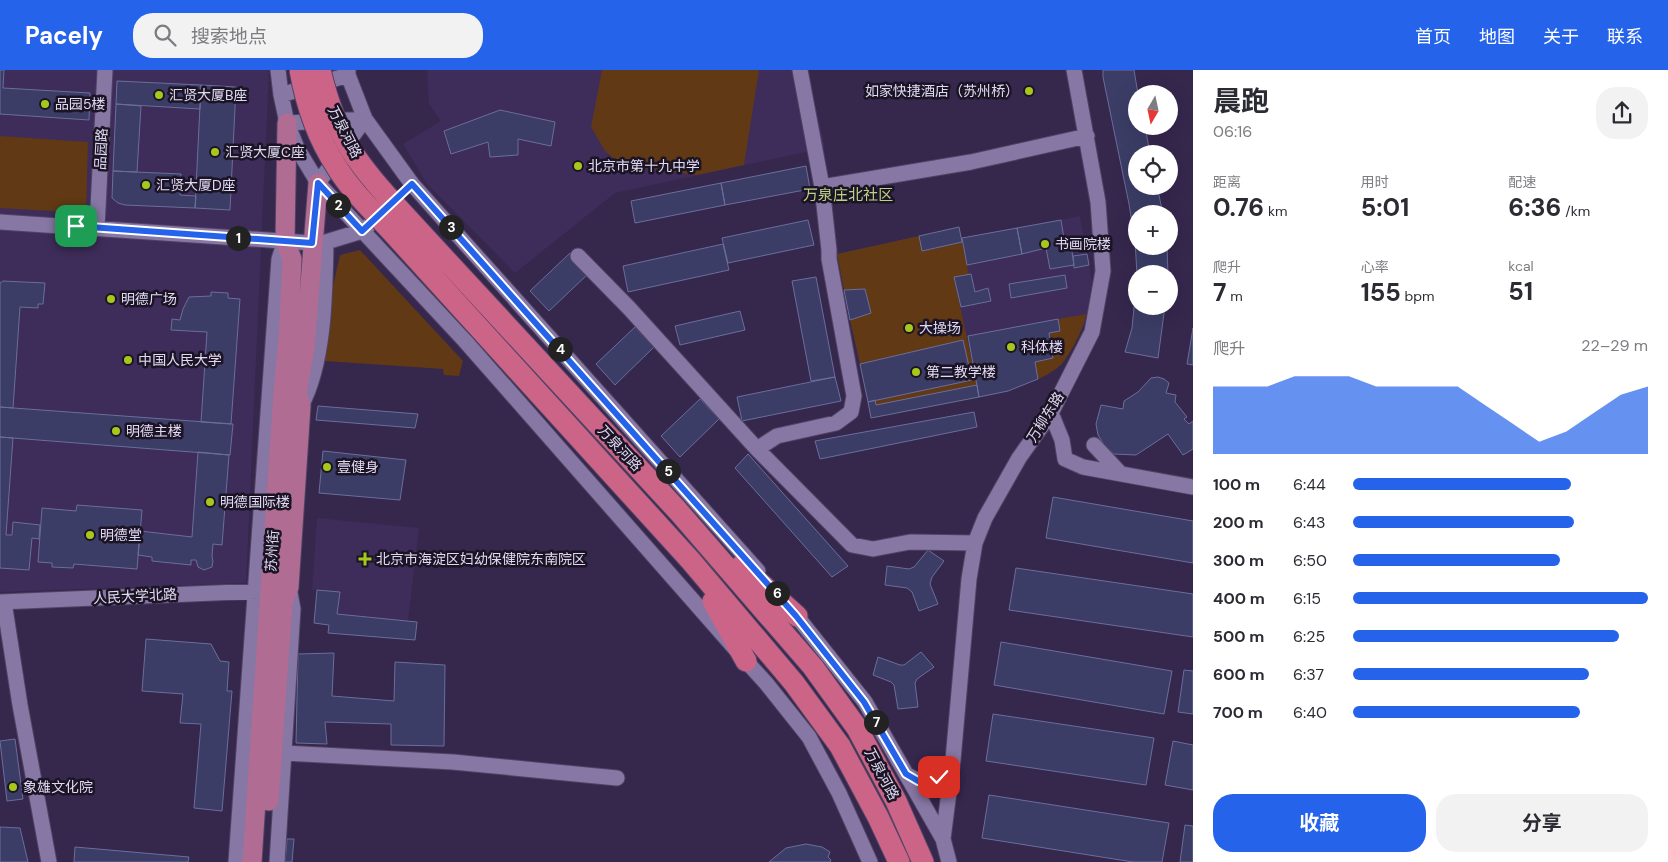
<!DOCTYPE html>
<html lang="zh">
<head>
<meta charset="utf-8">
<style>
	:root { --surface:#fff; --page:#f2f2f3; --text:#2b2b33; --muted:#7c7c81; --accent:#2563eb }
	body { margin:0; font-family:"DM Sans","Noto Sans SC",sans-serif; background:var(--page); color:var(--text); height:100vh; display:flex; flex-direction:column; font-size:19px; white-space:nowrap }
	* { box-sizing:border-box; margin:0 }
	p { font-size:16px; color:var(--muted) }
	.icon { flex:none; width:28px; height:28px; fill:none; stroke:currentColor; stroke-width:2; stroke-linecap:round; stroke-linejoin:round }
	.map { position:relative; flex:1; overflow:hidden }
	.sheet { display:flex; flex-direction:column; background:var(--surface); width:475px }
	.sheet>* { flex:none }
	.needle { width:32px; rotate:189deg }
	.fabs { position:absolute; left:1128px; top:15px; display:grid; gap:10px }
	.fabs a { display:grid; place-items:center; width:50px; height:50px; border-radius:50%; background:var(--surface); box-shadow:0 5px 20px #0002; font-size:25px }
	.pin { position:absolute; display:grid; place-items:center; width:42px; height:42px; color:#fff; margin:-21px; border-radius:10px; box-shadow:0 2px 8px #0006 }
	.km { position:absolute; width:25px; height:25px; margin:-12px; border-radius:50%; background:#222; color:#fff; font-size:14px; line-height:25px; text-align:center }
	.round { display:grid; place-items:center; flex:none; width:52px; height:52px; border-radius:20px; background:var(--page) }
	.overview { display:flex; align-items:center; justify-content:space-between; height:85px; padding:0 20px }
	h1 { font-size:28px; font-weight:700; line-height:38px }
	.stats { display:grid; grid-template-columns:repeat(3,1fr); gap:8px; height:85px; padding:5px 20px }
	.stats div { display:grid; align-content:center }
	.stats b { font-size:25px; font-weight:700 }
	.stats small { font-size:14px; font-weight:400 }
	.stats p { font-size:14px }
	.chart { height:140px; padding:10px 20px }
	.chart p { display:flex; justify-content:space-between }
	.chart svg { width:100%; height:90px; margin-top:5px; fill:var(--accent); opacity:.7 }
	.button { display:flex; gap:10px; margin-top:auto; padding:10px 20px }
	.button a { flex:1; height:58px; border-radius:20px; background:var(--accent); color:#fff; font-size:20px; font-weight:700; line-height:58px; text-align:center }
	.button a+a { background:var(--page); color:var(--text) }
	ul { padding:0 20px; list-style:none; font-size:16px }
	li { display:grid; grid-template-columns:80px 60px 1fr; align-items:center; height:38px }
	li i { height:12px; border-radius:6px; background:var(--accent) }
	header { display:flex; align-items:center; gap:30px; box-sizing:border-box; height:70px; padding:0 25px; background:var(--accent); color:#fff }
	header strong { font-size:24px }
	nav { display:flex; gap:28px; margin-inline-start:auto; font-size:18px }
	.search { width:350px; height:45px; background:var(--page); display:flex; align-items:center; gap:12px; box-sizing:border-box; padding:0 18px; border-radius:20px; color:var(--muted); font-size:19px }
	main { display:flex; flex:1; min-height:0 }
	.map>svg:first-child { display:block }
	.built { fill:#3e2c5a }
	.green { fill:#613914 }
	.building { fill:#3b3d66; stroke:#6b6e9b }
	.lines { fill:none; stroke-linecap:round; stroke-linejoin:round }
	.minor-casing { stroke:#514364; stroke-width:17 }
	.major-casing { stroke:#514364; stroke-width:21 }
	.highway-casing { stroke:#514364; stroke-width:23 }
	.minor { stroke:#8777a4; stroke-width:15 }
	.major { stroke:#b06c93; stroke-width:19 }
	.highway { stroke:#cb6487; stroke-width:21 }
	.highway-bridge-casing { stroke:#514364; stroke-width:23; stroke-linecap:butt }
	.highway-bridge { stroke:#cb6487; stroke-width:21 }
	.route-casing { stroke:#fff; stroke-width:10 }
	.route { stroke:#2563eb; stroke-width:6 }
	.poi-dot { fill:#a8c71c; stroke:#1b1425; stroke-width:2 }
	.labels { text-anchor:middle; stroke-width:5; stroke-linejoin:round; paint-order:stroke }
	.poi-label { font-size:14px; fill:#e1d9f2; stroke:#1b1425; text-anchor:start }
	.street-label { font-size:14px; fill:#e1d9f2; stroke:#1b1425 }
	.neighbourhood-label { font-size:15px; fill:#bed186; stroke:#1b1425 }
</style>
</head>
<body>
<header>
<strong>Pacely</strong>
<div class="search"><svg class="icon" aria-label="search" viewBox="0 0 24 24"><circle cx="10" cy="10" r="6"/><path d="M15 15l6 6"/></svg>搜索地点</div>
<nav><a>首页</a><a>地图</a><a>关于</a><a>联系</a></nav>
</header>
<main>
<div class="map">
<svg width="1193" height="792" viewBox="0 0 1193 792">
	<rect width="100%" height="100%" fill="#36274d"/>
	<path class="built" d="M0,0H269L246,513L0,522Z
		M427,0H807L825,78L615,123L515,203L427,114L403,74L441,51L429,34Z
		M1080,146L1092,211L1085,254L1063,293L1047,305L1008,321L871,348L837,184L959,157L962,168Z
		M317,448L419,458L408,551L337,544L339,522L312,520Z"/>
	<path class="green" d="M602,0H759L744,95L697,105L637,98L616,90L605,81L591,57Z
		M0,66L88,72L86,143L0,138Z
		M919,166L923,181L962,172L969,205L954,208L977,315L876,335L860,294L850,250L871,242L865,219L844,220L837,184Z
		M360,180L463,291L459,306L444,305L443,299L325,291L328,238L340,185Z
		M1086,244C1084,258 1073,279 1064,291C1058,299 1047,305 1038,309L1035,292L1053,288L1049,263L1060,261L1058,249Z"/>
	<path class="building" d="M0,0H4L3,18L90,23L89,50L0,44Z
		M1103,0H1134L1138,24H1136V56H1145L1150,84H1136V116H1157L1163,144H1136V176H1167L1168,204H1137L1135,171L1129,134L1103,7Z
		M117,11L201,15L200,39L116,34Z
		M201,15L236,17L230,140L195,138Z
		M116,34L141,36L137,102L113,101Z
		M500,40L555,52L551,76L518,69V85L490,87L488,72L451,84L444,61Z
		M806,96L810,119L725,135L721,113Z
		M113,101L181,104L180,125L196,126L195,138L125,135L118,133L112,128Z
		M721,113L725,135L635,153L631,131Z
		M808,150L814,175L728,193L722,168Z
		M1061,150L1064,169L1070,168L1074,195L1050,199L1046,178L1022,184L1017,158Z
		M959,157L962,172L922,181L919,166Z
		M1017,158L1022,184L967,195L962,168Z
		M723,174L729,200L628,222L623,196Z
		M570,183L589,203L549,241L530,221Z
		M1087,184L1089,195L1074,198L1073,186Z
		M971,204L975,222L988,218L991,231L961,237L954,207Z
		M1065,205L1067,218L1011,228L1009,214Z
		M816,207L835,307L811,311L792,211Z
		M3,211L45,213L43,234H38V238L20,237L13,338L0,337V213Z
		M1136,217V236H1165L1158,288L1125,282L1132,258Z
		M865,219L871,243L850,250L844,220Z
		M211,222L228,223V228L240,229L231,354L201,352L207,262L171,260L172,249L180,250L183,239L189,227L211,226Z
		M740,241L745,260L680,275L675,256Z
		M1058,249L1060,261L1049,263L1053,288L1035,292L1038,309L1008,321L979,327L968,266Z
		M635,257L654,277L615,315L596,294Z
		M1193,258V295L1187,294Z
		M963,270L972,310L868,332L860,294Z
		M835,307L841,331L742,351L737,327Z
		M1158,307L1164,309L1169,313L1166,323L1176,325L1175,332L1187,347L1184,349L1189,354L1193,351V379L1183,385L1168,364L1136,385L1114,384L1105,376L1098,365L1096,354L1101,335L1123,339L1124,331L1138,322L1151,308Z
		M977,315L979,327L871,348L868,332L875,330L876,335Z
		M700,329L719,349L680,387L661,366Z
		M318,336L418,344L415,358L316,350Z
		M0,337L233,354L230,385L0,367Z
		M974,342L977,357L820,389L815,371Z
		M0,367L13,368L6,465H12L13,452L40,455L39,469L32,468L29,500L0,498Z
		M323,381L406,390L400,430L319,423Z
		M198,382L229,385L222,475L213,474L212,486L213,491L212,497L204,500L198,497L196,490H191V495L152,491V487L138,485L140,461L192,467Z
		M748,384L848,496L832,507L735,398Z
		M1053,427L1193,451V493L1046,468Z
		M77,435L142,440L137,499L74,494L73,498L52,497V493L38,492L42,438L76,441Z
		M928,480L944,491L932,507L930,514L938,534L919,541L912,522L907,518L885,515L887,496L909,499L914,497Z
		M1016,498L1193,524V567L1009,540Z
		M317,520L340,522L337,544L417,552L415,570L328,563L329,555L314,553Z
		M146,569L211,574L220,591L229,592L227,621H232L222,741L194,738L201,654L180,653L183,624L142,621Z
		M1001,572L1172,601L1164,644L994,615Z
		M921,582L934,597L917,609L915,613L918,637L898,639L894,615L891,612L873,605L878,587L900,595H904Z
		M334,583L332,626L394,631L395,592L445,595L444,676L391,675V654L325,652L327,674L296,673L298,584Z
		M1184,600L1193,601V644L1178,642Z
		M993,644L1154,668L1146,715L986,691Z
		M15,669L23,729L7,731L0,671Z
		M1173,671L1193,675V720L1165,715Z
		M989,725L1169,753L1162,792H1133L982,768Z
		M1185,755L1193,756V792H1180Z
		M0,757L20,758L28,792H0Z
		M287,769H294L292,792H285Z
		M806,774L822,777L830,782L828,787L831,790L830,792H769L786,778Z
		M75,777L189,787L188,792H74Z"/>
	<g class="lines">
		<defs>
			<path id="minor" d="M278,0L281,25L287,53L297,78L318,113L465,271L746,591L766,613L809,667L839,723L870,792
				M348,0V5L365,49L412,114L758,501
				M281,25L348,5
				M287,53L365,49
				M318,113L365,49
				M822,117L971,92L1087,66
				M0,152L312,173
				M97,158L105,0
				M578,186L629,238L757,379L852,475L873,479L910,472L975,473
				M301,336C325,291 325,222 326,172L362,161L368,156
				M1051,343L1062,370L1065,389L1083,397L1193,417
				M1094,375L1121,404
				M757,379L777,366L836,353L851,342L854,326L829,189V180L822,117L800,0
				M0,532L263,521
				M4,532L20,635L49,792
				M791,539L865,632L943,769L949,792
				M284,683L453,692L617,708
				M906,704C929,719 937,711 952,691
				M943,769L953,690L969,509L975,473L985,448L1019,388L1051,343L1092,262L1103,201L1098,132L1074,0
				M236,792L279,189L285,171
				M277,792L293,539L289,517"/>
			<path id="major" d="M269,731L283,533L289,517L301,336L297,323L305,278L318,113
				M252,792L283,322L288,270L292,189L285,171L287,53"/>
			<path id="highway" d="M408,149L678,441L813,597L857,658L896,731L923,792
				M393,163L691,491L794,613L840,676L878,747L899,792
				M741,496L797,546
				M713,531L746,591"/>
		</defs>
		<use href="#minor" class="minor-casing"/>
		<use href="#major" class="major-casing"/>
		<use href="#highway" class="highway-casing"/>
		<use href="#minor" class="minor"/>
		<use href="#major" class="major"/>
		<use href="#highway" class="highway"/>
		<defs>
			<path id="highway-bridge" d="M300,0C306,34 317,67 336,96C351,121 374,142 393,163
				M320,0C326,25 337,58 351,80C367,105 388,127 408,149"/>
		</defs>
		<use href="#highway-bridge" class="highway-bridge-casing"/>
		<use href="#highway-bridge" class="highway-bridge"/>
	</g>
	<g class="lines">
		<defs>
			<path id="route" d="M76,156L312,173L318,113L362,161L412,114L796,546L864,632L906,704L918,711L925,712L939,707"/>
		</defs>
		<use href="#route" class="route-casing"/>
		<use href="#route" class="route"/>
	</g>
	<g class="poi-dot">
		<circle cx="1029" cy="21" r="5"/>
		<circle cx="159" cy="25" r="5"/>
		<circle cx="45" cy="34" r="5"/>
		<circle cx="215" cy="82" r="5"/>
		<circle cx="578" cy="96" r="5"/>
		<circle cx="146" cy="115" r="5"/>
		<circle cx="1045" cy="174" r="5"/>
		<circle cx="111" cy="229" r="5"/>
		<circle cx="909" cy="258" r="5"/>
		<circle cx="1011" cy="277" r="5"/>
		<circle cx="128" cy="290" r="5"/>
		<circle cx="916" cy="302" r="5"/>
		<circle cx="116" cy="361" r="5"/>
		<circle cx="327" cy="397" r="5"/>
		<circle cx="210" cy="432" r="5"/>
		<circle cx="90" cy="465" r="5"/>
		<path d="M362.5 481.5h5v5h5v5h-5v5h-5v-5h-5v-5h5z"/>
		<circle cx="13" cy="717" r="5"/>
	</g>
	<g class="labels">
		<g class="poi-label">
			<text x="1019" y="26" text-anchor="end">如家快捷酒店（苏州桥）</text>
			<text x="169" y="30">汇贤大厦B座</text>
			<text x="55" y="39">品园5楼</text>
			<text x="225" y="87">汇贤大厦C座</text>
			<text x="588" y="101">北京市第十九中学</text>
			<text x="156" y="120">汇贤大厦D座</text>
			<text x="1055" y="179">书画院楼</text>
			<text x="121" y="234">明德广场</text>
			<text x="919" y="263">大操场</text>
			<text x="1021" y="282">科体楼</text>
			<text x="138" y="295">中国人民大学</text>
			<text x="926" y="307">第二教学楼</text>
			<text x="126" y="366">明德主楼</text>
			<text x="337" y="402">壹健身</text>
			<text x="220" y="437">明德国际楼</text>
			<text x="100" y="470">明德堂</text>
			<text x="376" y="494">北京市海淀区妇幼保健院东南院区</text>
			<text x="23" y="722">象雄文化院</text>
		</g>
		<g class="street-label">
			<text transform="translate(345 62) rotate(63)" y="5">万泉河路</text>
			<text transform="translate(101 79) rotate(-87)" y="5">品园路</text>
			<text transform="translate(1045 347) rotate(-58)" y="5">万柳东路</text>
			<text transform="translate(620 378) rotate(47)" y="5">万泉河路</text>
			<text transform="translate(272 481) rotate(-86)" y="5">苏州街</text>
			<text transform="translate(135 526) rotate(-3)" y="5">人民大学北路</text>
			<text transform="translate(882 704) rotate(62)" y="5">万泉河路</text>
		</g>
		<g class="neighbourhood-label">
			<text x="848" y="130">万泉庄北社区</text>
		</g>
	</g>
</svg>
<div class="fabs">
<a><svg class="needle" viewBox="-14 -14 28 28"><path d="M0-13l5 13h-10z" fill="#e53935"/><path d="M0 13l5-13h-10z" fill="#7c7c81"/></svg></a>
<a><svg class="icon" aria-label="locate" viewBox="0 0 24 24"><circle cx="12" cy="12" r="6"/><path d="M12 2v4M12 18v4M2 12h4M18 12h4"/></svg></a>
<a>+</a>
<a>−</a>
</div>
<div class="pin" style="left:76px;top:156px;background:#1e9e55"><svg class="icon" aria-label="arrive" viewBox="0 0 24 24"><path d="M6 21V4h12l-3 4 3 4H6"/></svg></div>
<div class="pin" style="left:939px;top:707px;background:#d93025"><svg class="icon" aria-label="check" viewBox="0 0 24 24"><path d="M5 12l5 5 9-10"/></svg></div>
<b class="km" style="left:238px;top:168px">1</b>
<b class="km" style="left:338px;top:135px">2</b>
<b class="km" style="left:451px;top:157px">3</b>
<b class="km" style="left:560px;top:279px">4</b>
<b class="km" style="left:668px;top:401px">5</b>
<b class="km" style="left:777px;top:523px">6</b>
<b class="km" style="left:876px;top:652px">7</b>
</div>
<section class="sheet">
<div class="overview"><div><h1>晨跑</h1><p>06:16</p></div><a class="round"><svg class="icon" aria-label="share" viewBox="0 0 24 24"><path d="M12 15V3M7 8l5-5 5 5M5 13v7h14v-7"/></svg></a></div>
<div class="stats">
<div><p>距离</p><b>0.76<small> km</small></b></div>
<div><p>用时</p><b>5:01</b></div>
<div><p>配速</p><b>6:36<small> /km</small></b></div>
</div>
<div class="stats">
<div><p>爬升</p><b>7<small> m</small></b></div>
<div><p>心率</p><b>155<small> bpm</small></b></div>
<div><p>kcal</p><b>51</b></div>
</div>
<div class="chart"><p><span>爬升</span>22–29 m</p>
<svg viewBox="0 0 160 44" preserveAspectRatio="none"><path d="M0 44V11L10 11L20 11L30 6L40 6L50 6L60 11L70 11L80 11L90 11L100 20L110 29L120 38L130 33L140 24L150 15L160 11V44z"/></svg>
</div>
<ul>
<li><b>100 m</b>6:44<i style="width:74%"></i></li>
<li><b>200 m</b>6:43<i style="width:75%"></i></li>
<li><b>300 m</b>6:50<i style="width:70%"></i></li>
<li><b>400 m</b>6:15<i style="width:100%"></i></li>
<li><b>500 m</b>6:25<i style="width:90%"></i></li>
<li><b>600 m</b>6:37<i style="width:80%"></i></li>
<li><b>700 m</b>6:40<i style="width:77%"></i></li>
</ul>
<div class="button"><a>收藏</a><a>分享</a></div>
</section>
</main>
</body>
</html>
